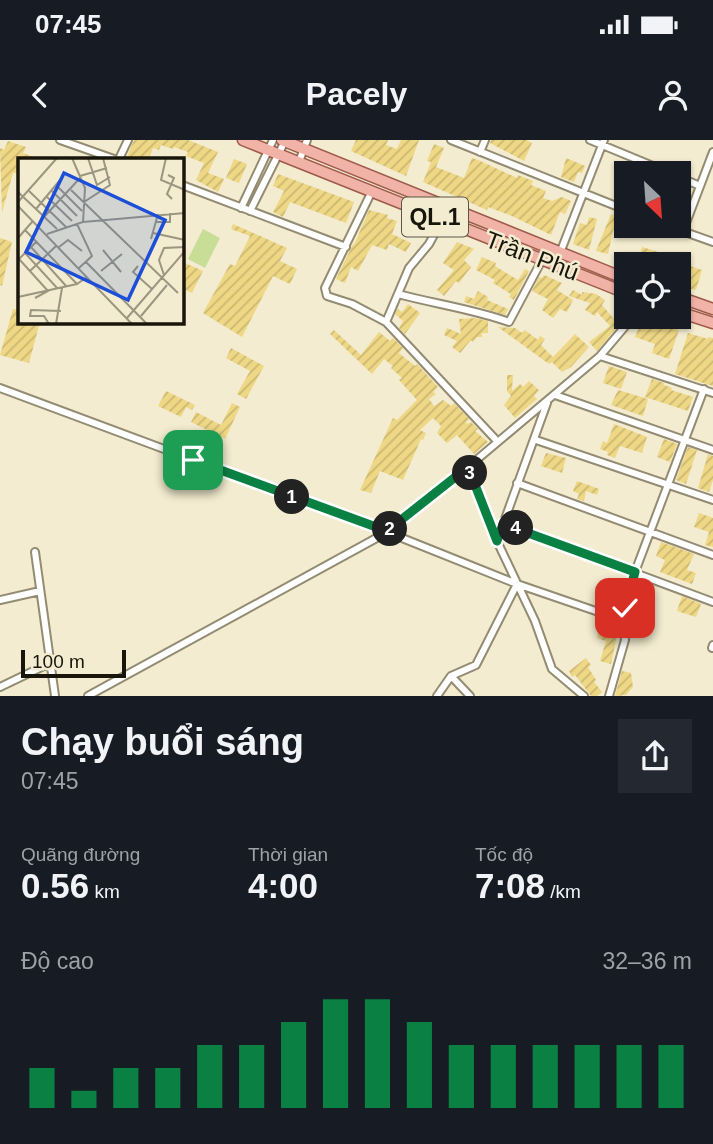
<!DOCTYPE html>
<html lang="vi">
<head>
<meta charset="utf-8">
<style>
	:root { --surface:#171b24; --page:#242831; --text:#f1f3f6; --muted:#9ea1a6; --accent:#0b8043 }
	body { margin:0; font-family:Arial,sans-serif; background:var(--page); color:var(--text); height:100vh; display:flex; flex-direction:column; font-size:26px; white-space:nowrap }
	* { box-sizing:border-box; margin:0 }
	p { font-size:23px; color:var(--muted) }
	.icon { flex:none; width:38px; height:38px; fill:none; stroke:currentColor; stroke-width:2; stroke-linecap:round; stroke-linejoin:round }
	.map { position:relative; height:556px; overflow:hidden }
	.sheet { display:flex; flex-direction:column; background:var(--surface); flex:1 }
	.sheet>* { flex:none }
	.needle { width:46px; rotate:155deg }
	.buttons { position:absolute; left:614px; top:21px; display:grid; gap:14px }
	.buttons a { display:grid; place-items:center; width:77px; height:77px; border-radius:0px; background:var(--surface); box-shadow:0 2px 5px #0004; font-size:35px }
	.scale { position:absolute; left:21px; bottom:18px; width:105px; box-sizing:border-box; padding-left:7px; border:4px solid #18150b; border-top:0; font-size:19px; line-height:24px; white-space:nowrap; color:#18150b; -webkit-text-stroke:5px #f3ecd0; paint-order:stroke }
	.pin { position:absolute; display:grid; place-items:center; width:60px; height:60px; color:#fff; margin:-30px; border-radius:14px; box-shadow:0 4px 10px #0006 }
	.km { position:absolute; width:35px; height:35px; margin:-18px; border-radius:50%; background:#222; color:#fff; font-size:19px; line-height:35px; text-align:center }
	.round { display:grid; place-items:center; flex:none; width:74px; height:74px; border-radius:0px; background:var(--page) }
	.head { display:flex; align-items:center; justify-content:space-between; height:119px; padding:0 21px }
	h1 { font-size:38px; font-weight:800; line-height:52px }
	.figures { display:grid; grid-template-columns:repeat(3,1fr); gap:10px; height:119px; padding:7px 21px }
	.figures div { display:grid; align-content:center }
	.figures b { font-size:35px; font-weight:800 }
	.figures small { font-size:19px; font-weight:400 }
	.figures p { font-size:19px }
	.chart { height:196px; padding:14px 21px }
	.chart p { display:flex; justify-content:space-between }
	.chart svg { width:100%; height:126px; margin-top:7px; stroke:var(--accent); stroke-width:6 }
	.status { display:flex; justify-content:space-between; align-items:center; height:49px; padding:0 35px; background:var(--surface); direction:ltr }
	.status svg { height:19px; fill:currentColor }
	header { display:flex; justify-content:space-between; align-items:center; height:91px; padding:0 21px; background:var(--surface); font-size:32px; font-weight:800 }
	.map>svg:first-child { display:block }
	.pitch { fill:#c8de96 }
	.building { fill:url(#building-hatch) }
	.lines { fill:none; stroke-linecap:round; stroke-linejoin:round }
	.street-casing { stroke:#938b72; stroke-width:10 }
	.primary-casing { stroke:#9f5b4b; stroke-width:13 }
	.street { stroke:#fff; stroke-width:6 }
	.primary { stroke:#f1b3a7; stroke-width:10 }
	.route-casing { stroke:#fff; stroke-width:14 }
	.route { stroke:#0b8043; stroke-width:9 }
	.labels { text-anchor:middle; stroke-width:5; stroke-linejoin:round; paint-order:stroke }
	.shield { fill:#f3ecd0; stroke:#5a5646; stroke-width:2 }
	.shield-label { font-size:23px; font-weight:bold; fill:#18150b }
	.street-label { font-size:24px; fill:#18150b; stroke:#f3ecd0 }
	.inset-road { fill:none; stroke:#9b9681; stroke-width:2 }
	.view { fill:#1d4ed8; fill-opacity:0.15; stroke:#1d4ed8; stroke-width:3.5 }
	.inset-edge { fill:none; stroke:#18150b; stroke-width:3.5 }
</style>
</head>
<body>
<div class="status"><b>07:45</b><svg viewBox="0 0 49 12"><path d="M0 12V9h3v3zM5 12V6h3v6zM10 12V3h3v9zM15 12V0h3v12zM26 1h20v11H26zM47 4h2v5h-2z"/></svg></div>
<header><svg class="icon" aria-label="back" viewBox="0 0 24 24"><path d="M15 5l-7 7 7 7"/></svg>Pacely<svg class="icon" aria-label="person" viewBox="0 0 24 24"><circle cx="12" cy="8" r="4"/><path d="M4 21q1-7 8-7t8 7"/></svg></header>
<div class="map">
<svg width="713" height="556" viewBox="0 0 713 556">
	<defs>
		<pattern id="building-hatch" width="6" height="6" patternUnits="userSpaceOnUse" patternTransform="scale(1.75)"><rect width="6" height="6" fill="#eed785"/><path d="M-1 1l2-2M0 6l6-6M5 7l2-2" fill="none" stroke="#cbb872"/></pattern>
	</defs>
	<rect width="100%" height="100%" fill="#f3ecd0"/>
	<path class="pitch" d="M203,89L220,98L205,128L188,119Z"/>
	<path class="building" d="M134,0H188L218,12L208,33L224,39L218,52L196,40L204,23L186,16L188,12L174,7L173,9L161,5L159,10L153,8L149,19H126Z
		M356,0H388L386,5L397,9L401,0H419L406,36L351,11Z
		M491,0H526L532,3L524,21L490,3Z
		M8,1L26,7L23,13L39,19H19V33H13L2,72L0,8L4,10Z
		M434,4L444,8L436,27L464,38L472,18L478,20L517,38L518,35L533,41L531,45L546,51L543,58L552,61L562,57L571,61L565,74L560,72L551,95L512,76L488,67L487,70L423,42L431,22L427,21Z
		M566,18L585,26L582,33L578,32L574,42L561,37Z
		M234,19L247,24L239,43L226,38Z
		M278,34L354,62L346,83L290,62L283,77L273,72L284,51L273,46Z
		M369,70L388,75L387,78L397,81L392,94L411,103L406,112L389,104L387,110L372,105L358,131L351,127L345,143L336,139L353,104L354,105Z
		M611,74L620,77L613,91L608,114L596,111Z
		M589,77L597,79L589,110L573,104L580,83L587,85Z
		M233,84L287,108L280,121L297,129L290,144L273,136L242,197L203,173L230,124L235,126L250,96L231,89Z
		M0,98L12,102L2,146L0,145Z
		M457,102L474,109L464,120L471,127L459,143L456,141L444,156L437,150L454,130L443,123Z
		M642,107L672,116L670,124H638Z
		M482,117L496,123L495,126L518,140L525,129L529,131L514,160L509,157L511,154L493,143L495,140L476,130Z
		M183,122L203,131L192,153L182,148Z
		M679,122L702,130L696,150L679,146Z
		M544,135L562,143L557,150L573,160L567,172L560,169L553,178L542,170L548,159L532,151L539,137L542,138Z
		M573,150L582,155V152L596,154L605,160L602,165L615,180L613,181L618,186L597,211L589,202L610,186L597,172L595,176L585,170L590,163L569,156Z
		M478,151L488,157L487,160L508,169L505,175L464,162L466,156L474,159Z
		M408,164L420,173L405,194L399,188L403,181L395,174L398,169L402,172Z
		M13,169L19,170V182H40L29,223L0,215Z
		M475,178L488,181V193H482V197H477L473,202L471,200L460,213L452,207L457,201L444,195L447,188L461,194L459,179Z
		M643,178L679,190L669,219L652,213L655,204L635,197Z
		M498,187L515,188L522,193L525,190L538,200L540,196L545,199L541,205L553,217L575,194L589,207L571,227L562,232L552,222L549,224Z
		M334,190L361,215L379,192L390,201L393,198L403,208L399,213L415,226L417,224L438,247L433,252L436,254L429,259L434,266L443,260L451,266L454,263L469,279L466,282L467,284L471,282L478,289L475,291L488,302L474,314L457,295L447,303L437,293L441,286L433,278L420,290L426,293L423,300L421,299L403,340L380,331L371,353L360,350L393,278L397,280L417,260L399,240L402,238L391,228L393,226L384,219L372,234L330,194Z
		M688,193L708,199V197L713,198V246L675,234Z
		M231,208L264,226L246,259L237,254L250,231L226,218Z
		M609,226L627,232L621,249L603,243Z
		M507,235H513L512,251L520,244L523,247L529,241L539,250L534,256L537,259L515,278L504,265L511,256L507,251Z
		M652,239L664,243V245L672,248L671,250L693,257L688,271L645,257Z
		M618,250L648,259L643,276L611,265Z
		M166,251L195,265L192,270L186,267L181,277L158,266Z
		M232,263L240,267L225,299L191,282L196,272L221,285Z
		M614,284L647,297L642,313L620,306L615,318L607,315L608,312L600,309L603,301L607,303Z
		M664,299L677,304L670,322L657,317Z
		M688,307L697,310L686,344L676,340Z
		M546,313L566,318L562,333L541,326Z
		M708,314L713,316V340L709,352L698,348Z
		M577,341L599,349L597,355L586,351L584,361L577,359L579,354L573,351Z
		M699,373L713,378V407L705,405L709,392L694,387Z
		M661,402L694,414L687,430L696,433L692,444L660,432L665,420L656,416Z
		M682,456L701,464L696,477L677,471Z
		M599,491L617,496L611,524L600,521L606,501L597,498Z
		M586,518L591,525L588,527L596,540L594,542L602,552L597,556H591L575,535L572,537L569,531Z
		M622,531L631,533L633,547L626,555L615,556Z"/>
	<g class="lines">
		<defs>
			<path id="street" d="M60,0L114,19
				M451,0L626,70
				M590,0L670,33
				M480,12L485,0
				M119,19L128,0
				M299,22L307,0
				M679,37L700,46
				M182,45L346,107
				M372,51L325,148L327,156L352,164L386,182L497,301
				M241,68L273,0
				M250,71L285,1
				M668,86L713,102
				M683,91L713,12
				M560,113L604,0
				M398,154C435,164 473,169 509,182L542,120
				M386,182L409,128L429,104L442,80
				M600,216L713,253
				M0,248L387,392L517,444L622,480
				M555,255L713,310
				M536,300L713,360
				M517,343L713,415
				M503,384L713,462
				M497,401L547,263
				M35,412L55,556
				M0,460L40,451
				M712,508L713,505
				M451,536L470,556
				M0,547L50,523
				M88,556L382,395L468,327
				M437,556L451,536L476,525L517,444
				M584,556L552,529L535,481L497,401L468,327L600,216L633,177
				M609,556L625,500L622,480L635,432L704,249"/>
			<path id="primary" d="M243,0L626,153
				M282,0L626,139
				M679,157L713,169
				M679,172L713,183"/>
		</defs>
		<use href="#street" class="street-casing"/>
		<use href="#primary" class="primary-casing"/>
		<use href="#street" class="street"/>
		<use href="#primary" class="primary"/>
	</g>
	<g class="lines">
		<defs>
			<path id="route" d="M193,320L387,391L468,327L497,401L503,384L635,432L625,468"/>
		</defs>
		<use href="#route" class="route-casing"/>
		<use href="#route" class="route"/>
	</g>
	<g class="labels">
		<rect class="shield" x="402" y="57.5" width="66" height="39" rx="5"/>
		<g class="shield-label">
			<text x="435" y="85">QL.1</text>
		</g>
		<g class="street-label">
			<text transform="translate(532 116) rotate(21)" y="8">Trần Phú</text>
		</g>
	</g>
	<g transform="translate(18 18)">
		<rect width="166" height="166" fill="#f3ecd0"/>
		<path class="inset-road" d="M70,0L79,27L92,19M148,0L143,22L167,32M150,17L156,20L149,36L154,41M62,18L89,10M38,27L64,53M10,32L48,69M33,32L59,58M53,32L160,135M0,34L39,71M28,38L54,63M0,44L39,0M66,44L92,27L85,0M0,48L114,166M18,51L42,22M26,59L62,20M65,64L167,55M138,64H152V55M59,66L74,98L61,110M7,72L59,126M135,75L167,82M29,76L65,64L67,30L54,0M0,80L14,64M133,81L140,56M13,89L49,129M41,89L50,82L64,93M85,92L103,114M7,95L40,131M68,104L129,166M120,108L115,114L134,131M12,113L38,88M83,113L104,96M146,117L141,102L146,90L167,89M0,139L59,126L69,119M17,140L30,133L1,101L19,83M123,158L149,127M109,160L167,93M31,166L26,158H12L13,152L43,153M38,166L44,130"/>
		<path class="view" d="M46,15L147,62L110,142L8,94Z"/>
		<rect width="166" height="166" class="inset-edge"/>
	</g>
</svg>
<div class="buttons">
<a><svg class="needle" viewBox="-14 -14 28 28"><path d="M0-13l5 13h-10z" fill="#e53935"/><path d="M0 13l5-13h-10z" fill="#9ea1a6"/></svg></a>
<a><svg class="icon" aria-label="locate" viewBox="0 0 24 24"><circle cx="12" cy="12" r="6"/><path d="M12 2v4M12 18v4M2 12h4M18 12h4"/></svg></a>
</div>
<div class="scale">100 m</div>
<div class="pin" style="left:193px;top:320px;background:#1e9e55"><svg class="icon" aria-label="arrive" viewBox="0 0 24 24"><path d="M6 21V4h12l-3 4 3 4H6"/></svg></div>
<div class="pin" style="left:625px;top:468px;background:#d93025"><svg class="icon" aria-label="check" viewBox="0 0 24 24"><path d="M5 12l5 5 9-10"/></svg></div>
<b class="km" style="left:292px;top:357px">1</b>
<b class="km" style="left:390px;top:389px">2</b>
<b class="km" style="left:470px;top:333px">3</b>
<b class="km" style="left:516px;top:388px">4</b>
</div>
<section class="sheet">
<div class="head"><div><h1>Chạy buổi sáng</h1><p>07:45</p></div><a class="round"><svg class="icon" aria-label="share" viewBox="0 0 24 24"><path d="M12 15V3M7 8l5-5 5 5M5 13v7h14v-7"/></svg></a></div>
<div class="figures">
<div><p>Quãng đường</p><b>0.56<small> km</small></b></div>
<div><p>Thời gian</p><b>4:00</b></div>
<div><p>Tốc độ</p><b>7:08<small> /km</small></b></div>
</div>
<div class="chart"><p><span>Độ cao</span>32–36 m</p>
<svg viewBox="0 0 160 44" preserveAspectRatio="none"><path d="M5 44V30M15 44V38M25 44V30M35 44V30M45 44V22M55 44V22M65 44V14M75 44V6M85 44V6M95 44V14M105 44V22M115 44V22M125 44V22M135 44V22M145 44V22M155 44V22"/></svg>
</div>
</section>
</body>
</html>
